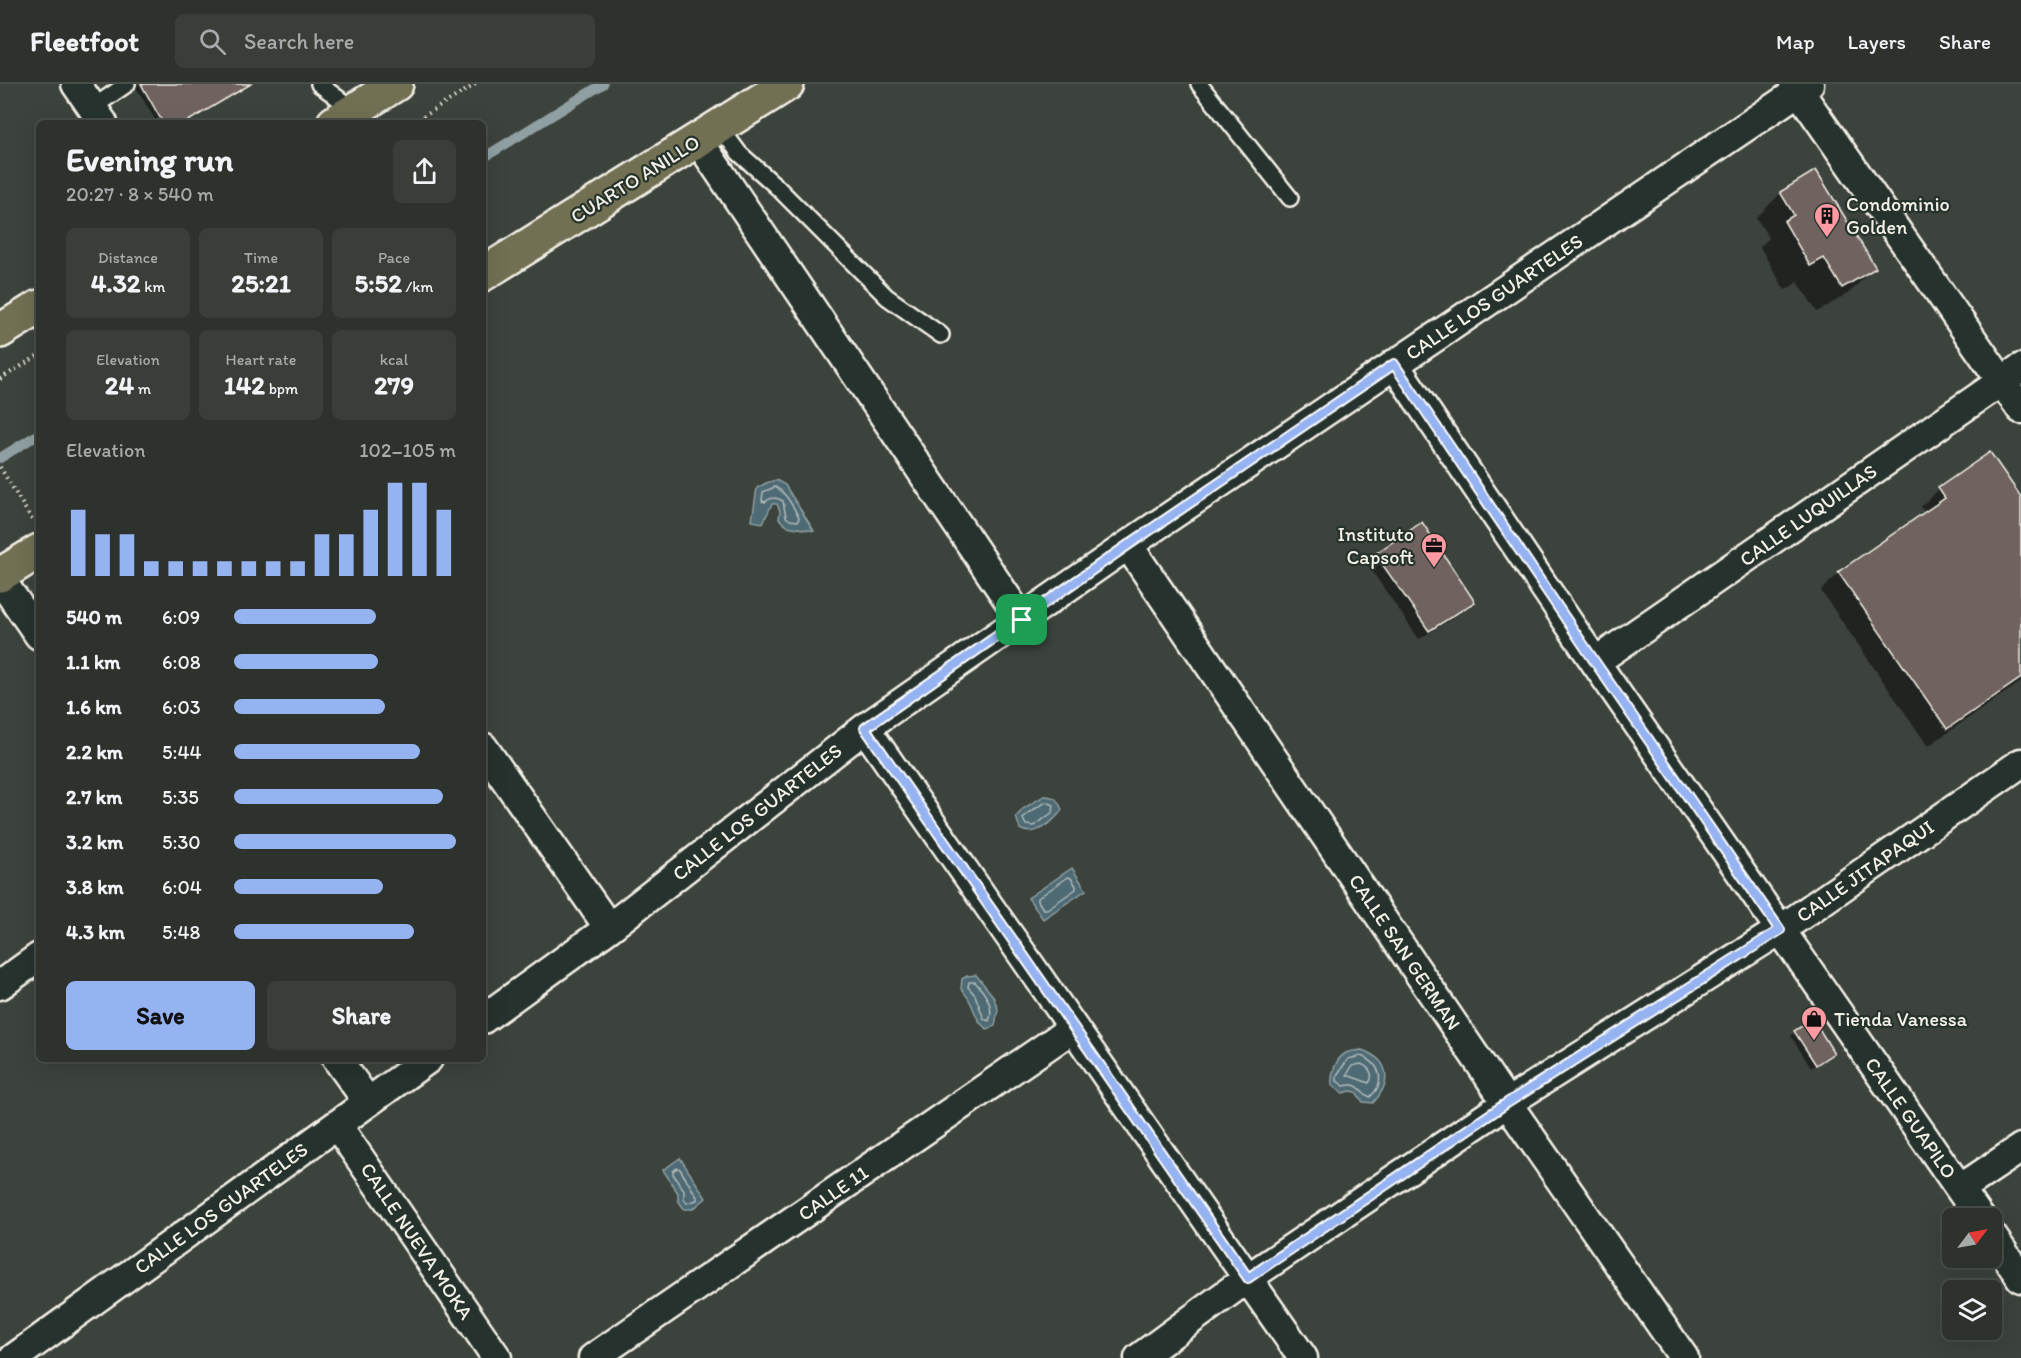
<!DOCTYPE html>
<html lang="en">
<head>
<meta charset="utf-8">
<style>
	:root { --surface:#2d322d; --page:#393e39; --text:#f1f3f6; --muted:#a7aaaa; --line:#484d49; --accent:#95b2f1 }
	body { margin:0; font-family:Itim,sans-serif; background:var(--page); color:var(--text); height:100vh; display:flex; flex-direction:column; font-size:22px; white-space:nowrap }
	* { box-sizing:border-box; margin:0 }
	p { font-size:20px; color:var(--muted) }
	.icon { flex:none; width:33px; height:33px; fill:none; stroke:currentColor; stroke-width:2; stroke-linecap:round; stroke-linejoin:round }
	.map { position:relative; flex:1; overflow:hidden }
	.drawer { position:absolute; left:36px; top:36px; width:450px; height:942px; display:flex; flex-direction:column; background:var(--surface); border-radius:9px; box-shadow:0 6px 24px #0002,0 0 0 2px var(--line) }
	.drawer>* { flex:none }
	.needle { width:39px; rotate:58deg }
	.tools { position:absolute; left:1942px; top:1124px; display:grid; gap:12px }
	.tools a { display:grid; place-items:center; width:60px; height:60px; border-radius:9px; background:var(--surface); box-shadow:0 6px 24px #0002,0 0 0 2px var(--line); font-size:30px }
	.pin { position:absolute; display:grid; place-items:center; width:51px; height:51px; color:#fff; margin:-26px; border-radius:12px; box-shadow:0 3px 9px #0006 }
	.round { display:grid; place-items:center; flex:none; width:63px; height:63px; border-radius:9px; background:var(--page) }
	.head { display:flex; align-items:center; justify-content:space-between; height:102px; padding:0 30px }
	h1 { font-size:33px; font-weight:700; line-height:45px }
	.metrics { display:grid; grid-template-columns:repeat(3,1fr); gap:9px; height:102px; padding:6px 30px }
	.metrics div { display:grid; align-content:center; border-radius:9px; background:var(--page); text-align:center }
	.metrics b { font-size:26px; font-weight:700 }
	.metrics small { font-size:16px; font-weight:400 }
	.metrics p { font-size:16px }
	.chart { height:168px; padding:12px 30px }
	.chart p { display:flex; justify-content:space-between }
	.chart svg { width:100%; height:108px; margin-top:6px; stroke:var(--accent); stroke-width:6 }
	.button { display:flex; gap:12px; margin-top:auto; padding:12px 30px }
	.button a { flex:1; height:69px; border-radius:9px; background:var(--accent); color:#111; font-size:24px; font-weight:700; line-height:69px; text-align:center }
	.button a+a { background:var(--page); color:var(--text) }
	ul { padding:0 30px; list-style:none; font-size:20px }
	li { display:grid; grid-template-columns:96px 72px 1fr; align-items:center; height:45px }
	li i { height:15px; border-radius:8px; background:var(--accent) }
	header { display:flex; align-items:center; gap:36px; box-sizing:border-box; height:84px; padding:0 30px; background:var(--surface); border-bottom:2px solid var(--line) }
	header strong { font-size:28px }
	nav { display:flex; gap:33px; margin-inline-start:auto; font-size:21px }
	.search { width:420px; height:54px; background:var(--page); display:flex; align-items:center; gap:15px; box-sizing:border-box; padding:0 21px; border-radius:9px; color:var(--muted); font-size:22px }
	.map>svg:first-child { display:block }
	.water { fill:#4e6a74; stroke:#90a0a2; stroke-width:1.5 }
	.shadow { fill:#0007 }
	.lines { fill:none; stroke-linecap:round; stroke-linejoin:round }
	.shore { stroke:#b2bbba; stroke-width:1.5 }
	.stream { stroke:#90a0a2; stroke-width:10 }
	.building { fill:#70645f; stroke:#f4f1e8; stroke-width:1.5 }
	.lane-casing { stroke:#f4f1e8; stroke-width:20 }
	.street-casing { stroke:#f4f1e8; stroke-width:33 }
	.highway-casing { stroke:#f4f1e8; stroke-width:38 }
	.path { stroke:#f4f1e8; stroke-width:4; stroke-dasharray:1.5 4.5; stroke-linecap:butt }
	.lane { stroke:#26332d; stroke-width:15 }
	.street { stroke:#26332d; stroke-width:28 }
	.highway { stroke:#716f52; stroke-width:33 }
	.route-casing { stroke:#fff; stroke-width:12 }
	.route { stroke:#95b2f1; stroke-width:8 }
	.labels { text-anchor:middle; stroke-width:4.5; stroke-linejoin:round; paint-order:stroke }
	.street-label { font-size:20px; fill:#f4f1e8; stroke:#26332d }
	.poi-label { font-size:20px; fill:#f4f1e8; stroke:#26332d; text-anchor:start }
</style>
</head>
<body>
<header>
<strong>Fleetfoot</strong>
<div class="search"><svg class="icon" aria-label="search" viewBox="0 0 24 24"><circle cx="10" cy="10" r="6"/><path d="M15 15l6 6"/></svg>Search here</div>
<nav><a>Map</a><a>Layers</a><a>Share</a></nav>
</header>
<div class="map">
<svg width="2021" height="1274" viewBox="0 0 2021 1274">
	<rect width="100%" height="100%" fill="#3c423c"/>
	<filter id="ink" filterUnits="userSpaceOnUse"><feTurbulence type="fractalNoise" baseFrequency=".0167" numOctaves="2"/><feDisplacementMap in="SourceGraphic" scale="12" xChannelSelector="R" yChannelSelector="G"/><feConvolveMatrix kernelMatrix="1 2 1 2 8 2 1 2 1" color-interpolation-filters="sRGB"/></filter>
	<g filter="url(#ink)">
		<path class="water" d="M776,396L785,401L814,447L787,442L779,435L780,427L777,420H772L763,439L752,437L757,404L766,399Z
			M1044,712C1055,712 1058,716 1062,726C1053,738 1035,754 1020,745L1016,733L1024,724Z
			M1072,784L1086,806L1043,835L1028,814Z
			M976,891L993,912L998,925L995,942L987,945C972,935 976,919 961,905L962,895L967,892Z
			M1362,966C1390,976 1393,998 1373,1019L1363,1018L1356,1008L1351,1007L1343,1009L1332,1001C1331,990 1335,975 1346,969C1350,967 1357,967 1362,966Z
			M680,1074L706,1114L693,1125H684L678,1116V1109L663,1086Z"/>
		<path class="shadow" d="M134,0H251L185,39H157Z
			M1781,109L1874,183L1849,209L1817,228L1798,198L1785,206L1760,163L1769,154L1756,134Z
			M1939,405L2021,416V598L1928,662L1821,507L1839,489L1925,429L1921,423Z
			M1376,471L1473,518L1464,527L1419,555L1367,480Z
			M1795,948L1832,969L1811,984L1791,952Z"/>
		<g class="lines">
			<path class="shore" d="M775,403C786,408 793,423 799,433L798,437L790,436L786,433L783,417C776,413 771,413 765,418L762,417L763,408Z
				M1046,718L1054,721L1053,728L1034,742L1026,741L1023,735L1028,729Z
				M1068,793L1071,794L1076,802V805L1047,825H1043L1038,817V814Z
				M969,898H975C985,909 995,922 989,937L984,935L975,911L968,903Z
				M1361,972C1381,979 1386,999 1370,1013C1358,1008 1362,998 1344,1002L1337,997V991L1348,975Z
				M1361,980C1369,983 1375,991 1369,999L1347,991L1352,982Z
				M677,1084L680,1085L697,1113V1116L687,1119L684,1115V1106L673,1090V1087Z"/>
			<path class="stream" d="M483,74L603,0
				M0,374L39,350"/>
		</g>
		<path class="building" d="M141,0H251L185,39H163Z
			M1816,86L1876,184L1842,204L1824,174L1810,182L1784,137L1794,131L1780,108Z
			M1990,368L2021,413V594L1947,645L1838,488L1945,414L1938,404Z
			M1422,438L1475,518L1429,547L1375,470Z
			M1813,935L1834,969L1816,981L1794,947Z"/>
		<g class="lines">
			<defs>
				<path id="lane" d="M319,0L354,26
					M1199,0L1290,114
					M92,24L127,0
					M719,42L739,69L776,102L887,213L941,251"/>
				<path id="street" d="M76,0L103,39
					M1794,0L2021,325
					M698,56L1022,536
					M1394,280L1595,578L1980,1134
					M1128,461L1507,1019L1684,1274
					M0,495L39,551
					M1595,578L2021,284
					M865,644L1303,1274
					M483,663L609,844
					M0,901L39,873
					M483,935L609,844L865,644L1128,461L1809,0
					M337,975L368,1018
					M337,1041L497,1274
					M1960,1105L2021,1064
					M1992,1152L2021,1194
					M14,1274L428,975
					M593,1274L1073,944
					M1139,1274L1248,1194L1507,1019L1780,846L2021,679"/>
				<path id="highway" d="M334,39L396,0
					M483,190L787,0
					M0,247L39,223
					M0,491L39,467"/>
			</defs>
			<use href="#lane" class="lane-casing"/>
			<use href="#street" class="street-casing"/>
			<use href="#highway" class="highway-casing"/>
			<path class="path" d="M413,39L476,0
				M0,295L39,271
				M0,383L32,436"/>
			<use href="#lane" class="lane"/>
			<use href="#street" class="street"/>
			<use href="#highway" class="highway"/>
		</g>
	</g>
	<g class="lines" filter="url(#ink)">
		<defs>
			<path id="route" d="M1394,280L1595,578L1780,846L1507,1019L1248,1194L865,644L1128,461Z"/>
		</defs>
		<use href="#route" class="route-casing"/>
		<use href="#route" class="route"/>
	</g>
	<defs>
		<symbol id="building-pin" viewBox="-11 -11 22 30"><path d="M0 17L-7.5 6A9.5 9.5 0 1 1 7.5 6Z" fill="#ff9aa2" stroke="#26332d"/><path d="M-4-6H4V6H1V3H-1V6H-4ZM-2.5-4.3h1.7v1.8h-1.7ZM.8-4.3h1.7v1.8H.8ZM-2.5-1h1.7V.8h-1.7ZM.8-1h1.7V.8H.8Z" fill="#111"/></symbol>
		<symbol id="office-pin" viewBox="-11 -11 22 30"><path d="M0 17L-7.5 6A9.5 9.5 0 1 1 7.5 6Z" fill="#ff9aa2" stroke="#26332d"/><path d="M-6-3h4V-5.5h4V-3h4V5H-6ZM-1-4.5V-3h2v-1.5ZM-6 0V1H6V0Z" fill="#111"/></symbol>
		<symbol id="shop-pin" viewBox="-11 -11 22 30"><path d="M0 17L-7.5 6A9.5 9.5 0 1 1 7.5 6Z" fill="#ff9aa2" stroke="#26332d"/><path d="M-5-2.5h2.3a2.7 3.5 0 0 1 5.4 0H5L5.5 6h-11ZM-1.5-2.5h3a1.5 2.3 0 0 0-3 0Z" fill="#111"/></symbol>
	</defs>
	<g fill-rule="evenodd">
		<use href="#building-pin" x="1812" y="117" width="30" height="40"/>
		<use href="#office-pin" x="1419" y="447" width="30" height="40"/>
		<use href="#shop-pin" x="1799" y="920" width="30" height="40"/>
	</g>
	<g class="labels">
		<g class="street-label">
			<text transform="translate(635 95) rotate(-32)" y="7">CUARTO ANILLO</text>
			<text transform="translate(1494 213) rotate(-34)" y="7">CALLE LOS GUARTELES</text>
			<text transform="translate(1808 431) rotate(-35)" y="7">CALLE LUQUILLAS</text>
			<text transform="translate(757 728) rotate(-38)" y="7">CALLE LOS GUARTELES</text>
			<text transform="translate(1865 787) rotate(-35)" y="7">CALLE JITAPAQUI</text>
			<text transform="translate(1405 868) rotate(56)" y="7">CALLE SAN GERMAN</text>
			<text transform="translate(1911 1034) rotate(55)" y="7">CALLE GUAPILO</text>
			<text transform="translate(833 1109) rotate(-35)" y="7">CALLE 11</text>
			<text transform="translate(221 1124) rotate(-36)" y="7">CALLE LOS GUARTELES</text>
			<text transform="translate(417 1157) rotate(56)" y="7">CALLE NUEVA MOKA</text>
		</g>
		<g class="poi-label">
			<text x="1846" y="127">Condominio<tspan x="1846" dy="23">Golden</tspan></text>
			<text x="1414" y="457" text-anchor="end">Instituto<tspan x="1414" dy="23">Capsoft</tspan></text>
			<text x="1834" y="942">Tienda Vanessa</text>
		</g>
	</g>
</svg>
<div class="tools">
<a><svg class="needle" viewBox="-14 -14 28 28"><path d="M0-13l5 13h-10z" fill="#e53935"/><path d="M0 13l5-13h-10z" fill="#a7aaaa"/></svg></a>
<a><svg class="icon" aria-label="layers" viewBox="0 0 24 24"><path d="M12 4l9 5-9 5-9-5zM3 14l9 5 9-5"/></svg></a>
</div>
<div class="pin" style="left:1022px;top:536px;background:#1e9e55"><svg class="icon" aria-label="arrive" viewBox="0 0 24 24"><path d="M6 21V4h12l-3 4 3 4H6"/></svg></div>
<section class="drawer">
<div class="head"><div><h1>Evening run</h1><p>20:27 · 8 × 540 m</p></div><a class="round"><svg class="icon" aria-label="share" viewBox="0 0 24 24"><path d="M12 15V3M7 8l5-5 5 5M5 13v7h14v-7"/></svg></a></div>
<div class="metrics">
<div><p>Distance</p><b>4.32<small> km</small></b></div>
<div><p>Time</p><b>25:21</b></div>
<div><p>Pace</p><b>5:52<small> /km</small></b></div>
</div>
<div class="metrics">
<div><p>Elevation</p><b>24<small> m</small></b></div>
<div><p>Heart rate</p><b>142<small> bpm</small></b></div>
<div><p>kcal</p><b>279</b></div>
</div>
<div class="chart"><p><span>Elevation</span>102–105 m</p>
<svg viewBox="0 0 160 44" preserveAspectRatio="none"><path d="M5 44V17M15 44V27M25 44V27M35 44V38M45 44V38M55 44V38M65 44V38M75 44V38M85 44V38M95 44V38M105 44V27M115 44V27M125 44V17M135 44V6M145 44V6M155 44V17"/></svg>
</div>
<ul>
<li><b>540 m</b>6:09<i style="width:64%"></i></li>
<li><b>1.1 km</b>6:08<i style="width:65%"></i></li>
<li><b>1.6 km</b>6:03<i style="width:68%"></i></li>
<li><b>2.2 km</b>5:44<i style="width:84%"></i></li>
<li><b>2.7 km</b>5:35<i style="width:94%"></i></li>
<li><b>3.2 km</b>5:30<i style="width:100%"></i></li>
<li><b>3.8 km</b>6:04<i style="width:67%"></i></li>
<li><b>4.3 km</b>5:48<i style="width:81%"></i></li>
</ul>
<div class="button"><a>Save</a><a>Share</a></div>
</section>
</div>
</body>
</html>
